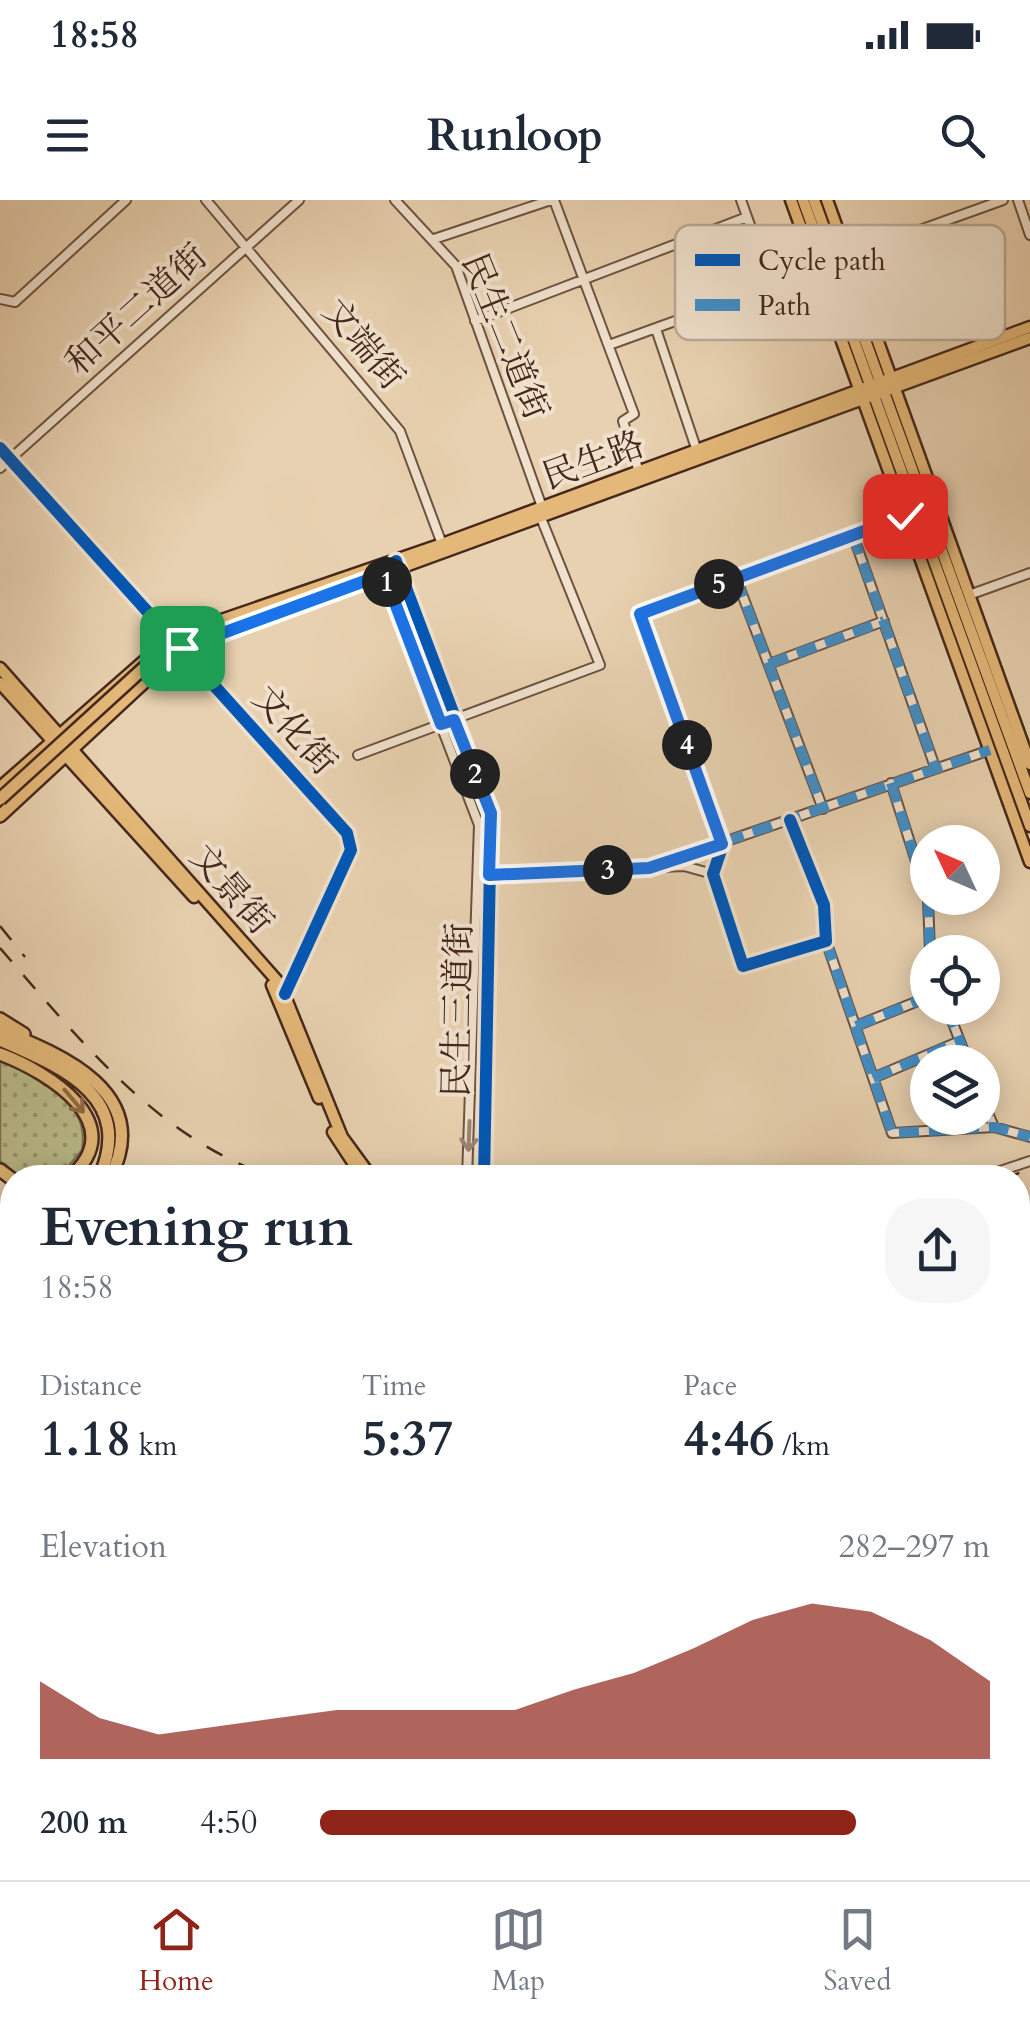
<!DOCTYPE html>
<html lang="en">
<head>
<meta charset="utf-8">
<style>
	:root { --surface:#fff; --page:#f6f6f7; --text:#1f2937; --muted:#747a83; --line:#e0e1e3; --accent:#8f2418 }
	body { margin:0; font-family:Cardo,"Noto Serif SC",serif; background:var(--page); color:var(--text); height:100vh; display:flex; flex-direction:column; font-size:38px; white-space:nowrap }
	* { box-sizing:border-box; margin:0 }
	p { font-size:32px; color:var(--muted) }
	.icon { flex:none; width:55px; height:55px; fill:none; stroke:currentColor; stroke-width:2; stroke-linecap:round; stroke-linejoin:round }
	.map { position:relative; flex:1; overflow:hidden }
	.sheet { position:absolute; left:0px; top:965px; width:1030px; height:715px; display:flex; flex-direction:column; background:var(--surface); border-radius:40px 40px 0 0; box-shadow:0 5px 25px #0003 }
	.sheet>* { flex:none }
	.needle { width:65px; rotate:314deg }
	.tools { position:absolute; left:910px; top:625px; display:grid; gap:20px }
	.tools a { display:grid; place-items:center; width:90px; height:90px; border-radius:50%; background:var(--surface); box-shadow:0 5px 25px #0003; font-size:50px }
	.pin { position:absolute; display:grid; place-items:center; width:85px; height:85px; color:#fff; margin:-42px; border-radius:20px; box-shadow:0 5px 15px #0006 }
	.km { position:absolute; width:50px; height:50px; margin:-25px; border-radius:50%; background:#222; color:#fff; font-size:28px; line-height:50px; text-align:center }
	.round { display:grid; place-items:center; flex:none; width:105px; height:105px; border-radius:40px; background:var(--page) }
	.summary { display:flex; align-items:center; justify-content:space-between; height:170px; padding:0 40px }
	h1 { font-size:55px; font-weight:700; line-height:75px }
	.stats { display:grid; grid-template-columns:repeat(3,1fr); gap:15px; height:170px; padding:10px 40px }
	.stats div { display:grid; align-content:center }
	.stats b { font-size:50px; font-weight:700 }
	.stats small { font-size:28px; font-weight:400 }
	.stats p { font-size:28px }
	.chart { height:280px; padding:20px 40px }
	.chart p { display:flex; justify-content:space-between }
	.chart svg { width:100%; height:180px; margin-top:10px; fill:var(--accent); opacity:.7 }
	ul { padding:0 40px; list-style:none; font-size:32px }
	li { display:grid; grid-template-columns:160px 120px 1fr; align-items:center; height:75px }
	li i { height:25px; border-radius:12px; background:var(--accent) }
	.status { display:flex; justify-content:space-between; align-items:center; height:70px; padding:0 50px; background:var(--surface); direction:ltr }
	.status svg { height:28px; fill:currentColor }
	header { display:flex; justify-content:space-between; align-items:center; height:130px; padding:0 40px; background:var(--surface); font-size:45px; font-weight:700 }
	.dock { display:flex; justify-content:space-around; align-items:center; height:140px; border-top:2px solid var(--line); background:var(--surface); font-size:28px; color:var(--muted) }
	.dock a { display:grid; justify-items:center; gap:5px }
	.dock .current { color:var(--accent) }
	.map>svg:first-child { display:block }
	.grass { fill:url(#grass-dots); stroke:#7f7052; stroke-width:2.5 }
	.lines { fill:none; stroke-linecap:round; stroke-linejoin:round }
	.minor-casing { stroke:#6e5241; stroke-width:12 }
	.major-casing { stroke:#45271c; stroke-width:15 }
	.highway-casing { stroke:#45271c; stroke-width:16 }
	.minor { stroke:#f0e1cc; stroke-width:8 }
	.major { stroke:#e4b878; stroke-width:10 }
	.highway { stroke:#e4b878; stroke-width:11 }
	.rail { stroke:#45271c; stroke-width:2.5; stroke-dasharray:18 18; stroke-linecap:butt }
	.highway-bridge-casing { stroke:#45271c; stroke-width:16; stroke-linecap:butt }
	.highway-bridge { stroke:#e4b878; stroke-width:11 }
	.quiet { stroke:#408fca; stroke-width:10; stroke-dasharray:20 10; stroke-linecap:butt }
	.cycleway-casing { stroke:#f0e1cc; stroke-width:19 }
	.cycleway { stroke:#0057b8; stroke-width:12 }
	.oneway { stroke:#8d6845 }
	.oneway2 { stroke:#9a8474 }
	.route-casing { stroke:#fff; stroke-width:20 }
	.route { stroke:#1a73e8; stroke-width:12 }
	.labels { text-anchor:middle; stroke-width:8; stroke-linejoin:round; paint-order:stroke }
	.street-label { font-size:35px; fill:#45271c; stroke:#f0e1cc }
	.key { fill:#f0e1cc; stroke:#bda997; stroke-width:2.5 }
	.key-label { font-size:28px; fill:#45271c }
</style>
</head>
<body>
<div class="status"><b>18:58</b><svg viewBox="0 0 49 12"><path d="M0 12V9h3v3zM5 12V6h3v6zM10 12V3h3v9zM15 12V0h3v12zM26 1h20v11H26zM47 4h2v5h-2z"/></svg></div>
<header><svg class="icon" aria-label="menu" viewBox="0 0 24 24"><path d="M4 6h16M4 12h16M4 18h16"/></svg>Runloop<svg class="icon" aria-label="search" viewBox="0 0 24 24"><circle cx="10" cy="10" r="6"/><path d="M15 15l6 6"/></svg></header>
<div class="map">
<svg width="1030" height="1680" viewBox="0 0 1030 1680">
	<defs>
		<pattern id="grass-dots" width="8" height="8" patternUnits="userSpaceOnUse" patternTransform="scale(2.5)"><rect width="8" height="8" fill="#b9ba88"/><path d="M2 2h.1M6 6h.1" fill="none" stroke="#98976e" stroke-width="1.8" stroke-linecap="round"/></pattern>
	</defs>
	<rect width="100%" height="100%" fill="#e8d1b0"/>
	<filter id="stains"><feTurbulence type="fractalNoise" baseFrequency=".002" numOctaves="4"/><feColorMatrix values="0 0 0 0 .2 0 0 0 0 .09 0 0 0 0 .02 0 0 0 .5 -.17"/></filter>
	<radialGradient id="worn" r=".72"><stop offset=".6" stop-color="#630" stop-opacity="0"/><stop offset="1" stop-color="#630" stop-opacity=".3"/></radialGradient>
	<path class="grass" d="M0,857C40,875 91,900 82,950L62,974L20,977L0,961Z"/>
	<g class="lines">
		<defs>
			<path id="minor" d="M206,0L400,231L442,344
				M395,0L456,66L542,307
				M554,0L634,214L623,221L639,272
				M741,0L772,86
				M1018,0L1030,35
				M434,39L551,0
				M845,57L1003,0
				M0,99L15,102L126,0
				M475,121L747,17
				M656,129L697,251
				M609,145L827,66
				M0,248L172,437
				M0,268L299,0
				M853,335L935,567
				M397,364L491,613L484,978
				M382,371L479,625L467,978
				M736,378L823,609
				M969,395L1030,373
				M181,448L350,639L351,650L285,794
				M769,464L884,421
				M358,555L600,465L539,313
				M891,583L928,699L930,752
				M790,620L824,705L826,741L743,766L713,674L723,644L640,414L905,316
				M663,667L684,666L713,674
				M489,675L649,668L990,550
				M826,741L892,933L994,927L1030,937
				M947,808L968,862
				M856,826L928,797
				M873,878L960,841
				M982,899L994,927
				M979,978L1030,961
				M1018,1444L1030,1439
				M618,1668L622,1680
				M753,1668L758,1680
				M872,1668L876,1680
				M135,1680L168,1668
				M406,1680L441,1668"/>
			<path id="major" d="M791,0L1030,662
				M803,0L1030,626
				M814,0L1030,593
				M827,0L1030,564
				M172,437L442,344L1030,127
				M181,448L1030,138
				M0,468L280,784L342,937L372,978
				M0,483L194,697
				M272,785L319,898
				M333,932L363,978
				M1018,1097L1030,1093
				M1018,1109L1030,1104
				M0,1147L12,1184
				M1018,1203L1030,1199
				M1018,1217L1030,1212
				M0,1448L12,1449
				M0,1459L12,1460
				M0,1484L12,1481
				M0,1588L12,1583
				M0,1601L12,1596
				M180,1668L184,1680
				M249,1668L254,1680"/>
			<path id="highway" d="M0,588L172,437
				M0,616L181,448
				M0,819L24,834
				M0,830C62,855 154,892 110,978
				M0,840C61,867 136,896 99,978
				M0,854C48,872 133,924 69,978
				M0,970L12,979
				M0,1028L12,1064
				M0,1072L12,1107
				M0,1127L12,1163
				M202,1668L206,1680
				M228,1668L232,1680"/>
		</defs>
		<use href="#minor" class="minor-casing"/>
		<use href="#major" class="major-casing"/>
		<use href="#highway" class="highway-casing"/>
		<use href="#minor" class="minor"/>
		<use href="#major" class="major"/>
		<use href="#highway" class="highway"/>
		<path class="rail" d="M0,726L25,757
			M0,748C78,838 157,939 275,978
			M1002,978L1030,970
			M1018,1151L1030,1147
			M0,1523L12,1520"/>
		<defs>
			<path id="highway-bridge" d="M0,599L146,466"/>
		</defs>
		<use href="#highway-bridge" class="highway-bridge-casing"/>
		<use href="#highway-bridge" class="highway-bridge"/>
		<path class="quiet" d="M853,335L935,567
			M736,378L823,609
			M769,464L884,421
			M891,583L928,699L930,752
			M489,675L649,668L990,550
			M826,741L892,933L994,927L1030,937
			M947,808L968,862
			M856,826L928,797
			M873,878L960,841
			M982,899L994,927"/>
		<defs>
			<path id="cycleway" d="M0,248L347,633L351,650L285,794
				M396,361L491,613L484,978
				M790,620L824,705L826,741L743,766L713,674L723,644L640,414L905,316"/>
		</defs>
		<use href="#cycleway" class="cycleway-casing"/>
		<use href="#cycleway" class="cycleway"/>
	</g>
	<defs><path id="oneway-shaft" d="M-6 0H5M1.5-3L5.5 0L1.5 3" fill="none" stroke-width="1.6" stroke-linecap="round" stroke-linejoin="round" transform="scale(2.5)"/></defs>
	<use class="oneway" href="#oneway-shaft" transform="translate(74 901) rotate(50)"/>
	<use class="oneway2" href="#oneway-shaft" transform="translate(469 936) rotate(92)"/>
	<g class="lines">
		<defs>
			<path id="route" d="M182,448L384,374L441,524L454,520L491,613L489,675L649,668L722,644L640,414L905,316"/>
		</defs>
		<use href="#route" class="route-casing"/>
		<use href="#route" class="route"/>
	</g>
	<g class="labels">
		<g class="street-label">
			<text transform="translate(136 109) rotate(-42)" y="12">和平二道街</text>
			<text transform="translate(506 136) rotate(68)" y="12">民生二道街</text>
			<text transform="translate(364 144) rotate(50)" y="12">文端街</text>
			<text transform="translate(593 260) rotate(-20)" y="12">民生路</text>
			<text transform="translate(295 530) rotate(48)" y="12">文化街</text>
			<text transform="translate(232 689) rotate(49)" y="12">文景街</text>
			<text transform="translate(457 810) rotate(-89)" y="12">民生三道街</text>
		</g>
	</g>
	<rect x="675" y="25" width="330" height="115" rx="15" class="key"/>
	<rect x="695" y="54" width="45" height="12" fill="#0057b8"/>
	<rect x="695" y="99" width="45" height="12" fill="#408fca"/>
	<g class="key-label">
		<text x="758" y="70">Cycle path</text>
		<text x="758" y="115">Path</text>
	</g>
	<rect width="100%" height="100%" filter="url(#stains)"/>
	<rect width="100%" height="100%" fill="url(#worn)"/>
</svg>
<div class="tools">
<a><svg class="needle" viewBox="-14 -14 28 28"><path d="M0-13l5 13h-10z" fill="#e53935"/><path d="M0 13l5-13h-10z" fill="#747a83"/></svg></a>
<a><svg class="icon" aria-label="locate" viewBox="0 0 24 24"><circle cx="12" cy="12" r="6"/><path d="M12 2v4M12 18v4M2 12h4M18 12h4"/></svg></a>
<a><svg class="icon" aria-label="layers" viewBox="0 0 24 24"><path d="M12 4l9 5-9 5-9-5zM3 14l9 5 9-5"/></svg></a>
</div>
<div class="pin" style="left:182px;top:448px;background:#1e9e55"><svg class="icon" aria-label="arrive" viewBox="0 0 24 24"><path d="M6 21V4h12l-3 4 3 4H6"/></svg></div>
<div class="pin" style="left:905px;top:316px;background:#d93025"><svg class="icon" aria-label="check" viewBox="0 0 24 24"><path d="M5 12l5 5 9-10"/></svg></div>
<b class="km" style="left:387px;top:382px">1</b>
<b class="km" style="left:475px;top:574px">2</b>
<b class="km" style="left:608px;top:670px">3</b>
<b class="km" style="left:687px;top:545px">4</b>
<b class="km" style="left:719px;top:384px">5</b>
<section class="sheet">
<div class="summary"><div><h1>Evening run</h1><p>18:58</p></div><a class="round"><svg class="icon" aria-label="share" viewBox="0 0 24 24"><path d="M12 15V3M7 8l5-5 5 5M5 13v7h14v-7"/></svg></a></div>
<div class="stats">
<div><p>Distance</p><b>1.18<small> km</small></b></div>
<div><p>Time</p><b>5:37</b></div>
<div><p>Pace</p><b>4:46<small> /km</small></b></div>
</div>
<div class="chart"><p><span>Elevation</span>282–297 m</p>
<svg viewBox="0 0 160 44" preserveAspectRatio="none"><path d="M0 44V25L10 34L20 38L30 36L40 34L50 32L60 32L70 32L80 32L90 27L100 23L110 17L120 10L130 6L140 8L150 15L160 25V44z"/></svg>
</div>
<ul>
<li><b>200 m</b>4:50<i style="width:80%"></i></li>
</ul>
</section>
</div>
<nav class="dock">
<a class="current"><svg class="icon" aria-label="home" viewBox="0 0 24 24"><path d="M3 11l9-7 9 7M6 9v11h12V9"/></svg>Home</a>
<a><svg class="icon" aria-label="map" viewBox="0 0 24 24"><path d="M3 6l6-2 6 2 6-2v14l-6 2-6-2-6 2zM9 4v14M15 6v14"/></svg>Map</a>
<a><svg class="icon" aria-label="saved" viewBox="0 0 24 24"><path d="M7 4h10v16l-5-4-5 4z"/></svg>Saved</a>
</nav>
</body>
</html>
